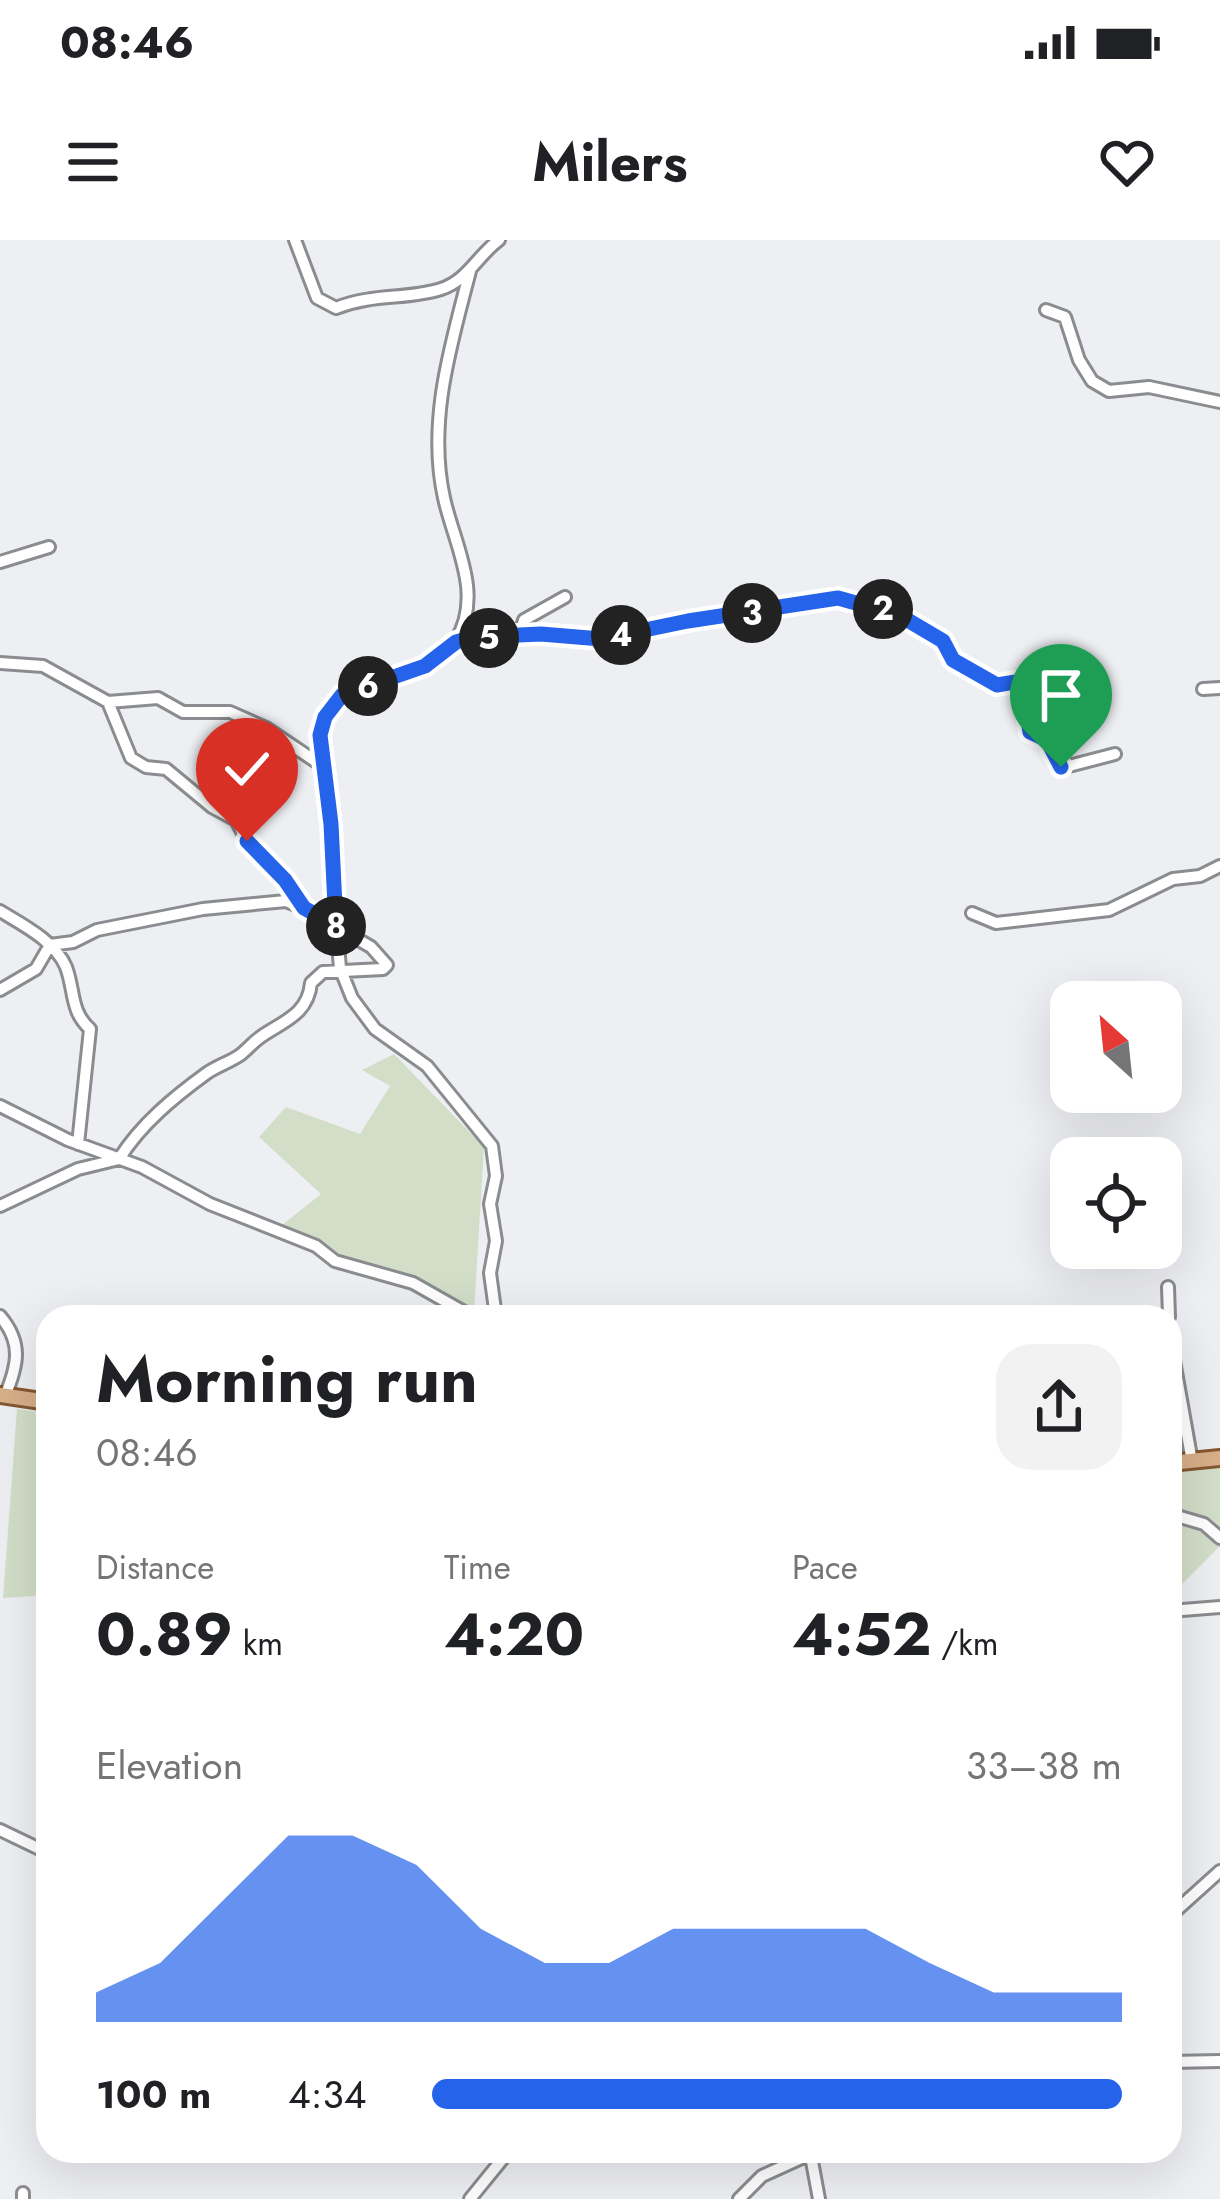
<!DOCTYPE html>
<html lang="en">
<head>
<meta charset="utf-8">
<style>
	:root { --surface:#fff; --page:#f2f2f2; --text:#202124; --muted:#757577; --accent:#2563eb }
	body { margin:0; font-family:Jost,sans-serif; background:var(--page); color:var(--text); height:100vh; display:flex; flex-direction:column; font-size:45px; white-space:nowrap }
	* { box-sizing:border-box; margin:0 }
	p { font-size:39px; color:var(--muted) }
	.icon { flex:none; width:66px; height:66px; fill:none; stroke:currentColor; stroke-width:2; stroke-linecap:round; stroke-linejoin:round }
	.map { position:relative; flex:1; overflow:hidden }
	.drawer { position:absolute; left:36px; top:1065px; width:1146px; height:858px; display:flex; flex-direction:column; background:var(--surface); border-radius:36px; box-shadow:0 12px 48px #0002 }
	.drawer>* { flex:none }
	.needle { width:78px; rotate:333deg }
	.controls { position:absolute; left:1050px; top:741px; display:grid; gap:24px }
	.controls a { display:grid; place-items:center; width:132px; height:132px; border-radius:24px; background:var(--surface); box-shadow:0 12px 48px #0002; font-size:60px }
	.pin { position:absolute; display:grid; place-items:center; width:102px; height:102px; color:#fff; margin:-123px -51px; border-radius:50% 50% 50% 0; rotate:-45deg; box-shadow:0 0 12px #0007 }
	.pin .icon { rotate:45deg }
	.km { position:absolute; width:60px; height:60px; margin:-30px; border-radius:50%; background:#222; color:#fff; font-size:33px; line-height:60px; text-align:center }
	.round { display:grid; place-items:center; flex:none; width:126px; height:126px; border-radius:36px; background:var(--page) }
	.summary { display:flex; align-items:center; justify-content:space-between; height:204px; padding:0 60px }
	h1 { font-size:66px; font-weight:700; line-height:90px }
	.stats { display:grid; grid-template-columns:repeat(3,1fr); gap:18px; height:204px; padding:12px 60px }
	.stats div { display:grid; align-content:center }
	.stats b { font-size:60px; font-weight:700 }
	.stats small { font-size:33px; font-weight:400 }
	.stats p { font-size:33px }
	.chart { height:336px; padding:24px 60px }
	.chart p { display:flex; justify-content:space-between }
	.chart svg { width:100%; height:216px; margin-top:12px; fill:var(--accent); opacity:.7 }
	ul { padding:0 60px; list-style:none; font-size:39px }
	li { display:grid; grid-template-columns:192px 144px 1fr; align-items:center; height:90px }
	li i { height:30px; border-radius:15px; background:var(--accent) }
	.status { display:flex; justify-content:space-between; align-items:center; height:84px; padding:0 60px; background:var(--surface); direction:ltr }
	.status svg { height:33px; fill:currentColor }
	header { display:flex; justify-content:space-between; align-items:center; height:156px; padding:0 60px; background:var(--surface); font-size:54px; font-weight:700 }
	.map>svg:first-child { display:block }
	.green { fill:#d2dec8 }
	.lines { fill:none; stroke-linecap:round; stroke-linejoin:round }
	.minor-casing { stroke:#8a8c8f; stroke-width:16 }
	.major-casing { stroke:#845830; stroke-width:20 }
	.minor { stroke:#fff; stroke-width:10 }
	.major { stroke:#d7af89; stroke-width:14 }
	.route-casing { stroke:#fff; stroke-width:24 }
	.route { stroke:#2563eb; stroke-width:15 }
</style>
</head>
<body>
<div class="status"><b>08:46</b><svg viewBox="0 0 49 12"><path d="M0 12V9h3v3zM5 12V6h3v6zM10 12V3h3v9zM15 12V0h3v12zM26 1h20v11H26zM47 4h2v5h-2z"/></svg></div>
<header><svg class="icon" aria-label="menu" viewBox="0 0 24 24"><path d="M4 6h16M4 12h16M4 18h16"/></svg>Milers<svg class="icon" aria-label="heart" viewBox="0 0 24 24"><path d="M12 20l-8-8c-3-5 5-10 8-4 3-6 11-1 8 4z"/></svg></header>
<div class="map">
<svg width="1220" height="1959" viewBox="0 0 1220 1959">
	<rect width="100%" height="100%" fill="#eeeff3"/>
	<path class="green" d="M394,814L484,907L474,1072L277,989L321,954L259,897L286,867L360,894L390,846L362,830Z
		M17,1169L48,1173V1355L3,1358Z
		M1220,1226V1306L1181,1345L1170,1327V1228Z"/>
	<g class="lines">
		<defs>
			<path id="minor" d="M295,0L317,58L336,68C374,53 406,60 441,49C467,41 478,15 499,0
				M470,31C451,105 427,181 444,258C454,304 484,354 456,400C440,427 396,438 368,447C361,449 348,450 342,455C329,464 324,481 320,495L340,728L352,758L375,789L427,826L492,906L496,936L490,964L496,1001L490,1033L496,1077
				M1046,70L1065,77L1079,120L1092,141L1109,151L1149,147L1220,162
				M0,322L49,307
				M519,398L541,395L601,399L838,358C874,365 905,377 936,396C946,403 944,411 952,419C968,436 1000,445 1021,441L1030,492L1047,500L1061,528L1115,514
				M456,402L474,397L519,398L524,380L565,357
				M0,423L43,426L108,462L158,458L183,472H230L266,488L324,527
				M1203,449L1220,448
				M0,671C23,685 55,701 66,727C75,751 70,771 90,789L78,904
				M972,673L996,683L1109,670L1173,639L1200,636L1220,626
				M0,750L36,729L50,705L73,702L97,690L203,669L286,661L301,667
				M0,866L68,900L142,927L210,964L316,1006L335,1021L413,1043L473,1077
				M0,966L78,929L119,919C141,884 174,857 207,833C217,826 230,822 240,815C248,809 254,801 262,796C284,781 308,774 311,743L323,732L383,729L387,725L371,707L304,668L285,639L247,601L236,580L212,567L166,529L146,527L131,518L108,462
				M1168,1047L1169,1077
				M0,1076C23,1103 18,1125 5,1156
				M1170,1098L1192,1222
				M1170,1274L1204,1284L1220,1298
				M1170,1371L1220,1367
				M0,1590L48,1613
				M1170,1676L1220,1631
				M1170,1822L1220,1821
				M811,1916L819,1959
				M23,1959V1953
				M470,1959L509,1911
				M739,1959L762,1936L817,1911"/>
			<path id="major" d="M0,1155L48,1162
				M1170,1223L1220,1218"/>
		</defs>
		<use href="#minor" class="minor-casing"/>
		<use href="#major" class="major-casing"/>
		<use href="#minor" class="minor"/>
		<use href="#major" class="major"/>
	</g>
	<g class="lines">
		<defs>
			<path id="route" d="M247,601L285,640L304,668L336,686L331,584L320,495L325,477L342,455L425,426L456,402L474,397L541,394L601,399L688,381L838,358L899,375L943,401L953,420L997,445L1021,441L1030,492L1047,500L1061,527"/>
		</defs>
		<use href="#route" class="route-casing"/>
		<use href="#route" class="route"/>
	</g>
</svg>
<div class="controls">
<a><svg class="needle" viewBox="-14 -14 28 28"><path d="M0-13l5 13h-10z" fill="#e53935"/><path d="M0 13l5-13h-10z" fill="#757577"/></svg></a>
<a><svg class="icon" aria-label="locate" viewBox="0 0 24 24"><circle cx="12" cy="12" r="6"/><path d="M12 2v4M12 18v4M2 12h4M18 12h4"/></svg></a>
</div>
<div class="pin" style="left:1061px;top:527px;background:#1e9e55"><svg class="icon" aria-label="arrive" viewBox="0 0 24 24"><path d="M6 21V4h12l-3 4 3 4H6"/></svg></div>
<div class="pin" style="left:247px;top:601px;background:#d93025"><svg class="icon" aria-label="check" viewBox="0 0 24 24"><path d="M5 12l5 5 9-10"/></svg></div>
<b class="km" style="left:883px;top:369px">2</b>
<b class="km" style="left:752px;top:373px">3</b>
<b class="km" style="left:621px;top:395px">4</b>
<b class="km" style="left:489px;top:398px">5</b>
<b class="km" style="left:368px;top:446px">6</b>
<b class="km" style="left:336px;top:686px">8</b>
<section class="drawer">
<div class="summary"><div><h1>Morning run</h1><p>08:46</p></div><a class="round"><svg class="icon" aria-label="share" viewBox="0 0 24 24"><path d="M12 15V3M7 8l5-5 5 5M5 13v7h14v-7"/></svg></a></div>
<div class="stats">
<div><p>Distance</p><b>0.89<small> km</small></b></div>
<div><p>Time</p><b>4:20</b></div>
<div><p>Pace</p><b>4:52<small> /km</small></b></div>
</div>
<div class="chart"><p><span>Elevation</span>33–38 m</p>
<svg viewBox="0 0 160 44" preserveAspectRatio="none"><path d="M0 44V38L10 32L20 19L30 6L40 6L50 12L60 25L70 32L80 32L90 25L100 25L110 25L120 25L130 32L140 38L150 38L160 38V44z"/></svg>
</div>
<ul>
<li><b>100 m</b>4:34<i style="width:100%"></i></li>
</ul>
</section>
</div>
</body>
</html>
